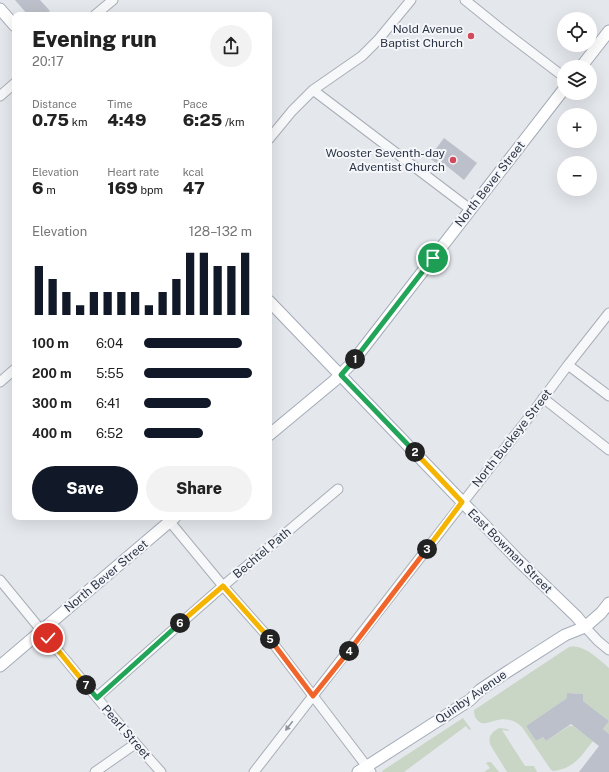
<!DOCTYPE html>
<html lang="en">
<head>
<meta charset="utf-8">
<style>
	:root { --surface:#fff; --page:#f2f2f2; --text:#222; --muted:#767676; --accent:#111827 }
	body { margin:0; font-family:"Public Sans",sans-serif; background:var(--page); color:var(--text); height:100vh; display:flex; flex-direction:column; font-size:15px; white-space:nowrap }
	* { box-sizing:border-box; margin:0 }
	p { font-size:13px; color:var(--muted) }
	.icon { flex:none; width:22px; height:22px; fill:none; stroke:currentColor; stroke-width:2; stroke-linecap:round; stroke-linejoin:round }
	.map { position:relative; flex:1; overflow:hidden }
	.drawer { position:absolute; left:12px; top:12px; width:260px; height:508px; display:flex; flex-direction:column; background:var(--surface); border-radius:8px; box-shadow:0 4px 16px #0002 }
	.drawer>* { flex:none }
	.buttons { position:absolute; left:557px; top:12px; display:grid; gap:8px }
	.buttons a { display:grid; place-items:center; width:40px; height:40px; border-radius:50%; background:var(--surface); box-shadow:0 4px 16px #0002; font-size:20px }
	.pin { position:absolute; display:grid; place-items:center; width:34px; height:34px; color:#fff; margin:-17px; border:2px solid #fff; border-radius:50%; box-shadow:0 1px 4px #0007 }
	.km { position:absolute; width:20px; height:20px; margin:-10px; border-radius:50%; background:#222; color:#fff; font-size:11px; line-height:20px; text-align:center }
	.round { display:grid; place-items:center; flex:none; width:42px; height:42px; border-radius:21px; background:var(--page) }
	.head { display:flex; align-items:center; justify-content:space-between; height:68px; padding:0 20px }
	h1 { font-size:22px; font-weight:800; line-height:30px }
	.figures { display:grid; grid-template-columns:repeat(3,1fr); gap:6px; height:68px; padding:4px 20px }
	.figures div { display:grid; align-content:center }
	.figures b { font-size:17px; font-weight:800 }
	.figures small { font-size:11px; font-weight:400 }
	.figures p { font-size:11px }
	.chart { height:112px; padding:8px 20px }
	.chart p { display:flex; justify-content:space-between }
	.chart svg { width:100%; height:72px; margin-top:4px; stroke:var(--accent); stroke-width:6 }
	.primary-button { display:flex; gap:8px; margin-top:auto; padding:8px 20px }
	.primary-button a { flex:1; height:46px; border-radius:24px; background:var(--accent); color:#fff; font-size:16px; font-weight:800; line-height:46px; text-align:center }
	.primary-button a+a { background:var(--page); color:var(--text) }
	ul { padding:0 20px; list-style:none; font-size:13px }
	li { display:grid; grid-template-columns:64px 48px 1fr; align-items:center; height:30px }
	li i { height:10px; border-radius:5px; background:var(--accent) }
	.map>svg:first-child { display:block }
	.green { fill:#c9d6c5 }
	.building { fill:#bbc0ca }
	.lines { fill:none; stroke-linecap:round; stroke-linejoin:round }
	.minor-casing { stroke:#a9aeb7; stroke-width:11 }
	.major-casing { stroke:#a3abb8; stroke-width:13 }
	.minor { stroke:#f7f8fa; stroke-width:9 }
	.major { stroke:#fff; stroke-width:11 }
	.oneway { fill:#9196a0 }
	.split-1-casing { stroke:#fff; stroke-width:8 }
	.split-2-casing { stroke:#fff; stroke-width:8 }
	.split-3-casing { stroke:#fff; stroke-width:8 }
	.split-4-casing { stroke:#fff; stroke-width:8 }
	.split-5-casing { stroke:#fff; stroke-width:8 }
	.split-6-casing { stroke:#fff; stroke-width:8 }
	.split-7-casing { stroke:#fff; stroke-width:8 }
	.split-8-casing { stroke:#fff; stroke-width:8 }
	.split-1 { stroke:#22a559; stroke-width:5 }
	.split-2 { stroke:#22a559; stroke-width:5 }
	.split-3 { stroke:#f5b400; stroke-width:5 }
	.split-4 { stroke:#f0652b; stroke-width:5 }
	.split-5 { stroke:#f0652b; stroke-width:5 }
	.split-6 { stroke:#f5b400; stroke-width:5 }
	.split-7 { stroke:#22a559; stroke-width:5 }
	.split-8 { stroke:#f5b400; stroke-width:5 }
	.poi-dot { fill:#d1495b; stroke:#f4f6f9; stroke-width:1.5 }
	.labels { text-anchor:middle; stroke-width:4; stroke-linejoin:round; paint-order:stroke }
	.poi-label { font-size:12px; fill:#2b3445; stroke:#f4f6f9; text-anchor:end }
	.street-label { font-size:12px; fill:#2b3445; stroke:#f4f6f9 }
</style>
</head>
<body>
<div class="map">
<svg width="609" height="772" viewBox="0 0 609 772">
	<rect width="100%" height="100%" fill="#e4e7ec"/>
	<path class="green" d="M569,647C584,644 598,659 609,668V734L603,729L609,721L583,701V694L567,693V698L526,726L536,741L543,737L546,741L569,726H573L593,741C580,757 575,768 553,771L551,770L522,727C514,720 506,717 494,721C489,722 486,724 481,723C476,720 474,716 474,710Z
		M463,718L471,729L469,730L466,726L404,772H383L382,771Z
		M499,728L507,729L510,731L502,730L525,766H534L537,772H507L491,746C487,738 491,732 499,728Z
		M488,762H491L499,772H484L490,768L486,763Z"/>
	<path class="building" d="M15,0H40L50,11L45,15H28Z
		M444,138L477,163L464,180L443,163L441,166L429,158Z
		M567,693L583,694V701L609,721L603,729L609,734V772H579L599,746L571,724L546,741L543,737L536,741L526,726L567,698Z"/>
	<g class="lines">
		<defs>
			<path id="minor" d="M465,0L501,29L564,77
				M95,15L113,0
				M313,90L470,209
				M0,96L15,83
				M269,139L292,111L313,90L362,56L378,40L411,0
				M568,365L609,396
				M0,382L15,369
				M543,398L609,450
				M166,517L223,586L269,638L371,772
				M0,580C53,644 105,710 161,772
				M585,627L598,641L609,650
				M97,697L223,586L338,489
				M95,772L135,744
				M254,772L533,412L568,365L609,313"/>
			<path id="major" d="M0,9L15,26
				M581,67L609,31
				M269,301L520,562L577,617L585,627
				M269,435L334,381L351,364L564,89
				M0,666L175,517
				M358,772L470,700L480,690L507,672L565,635L585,627L601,613L609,603"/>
		</defs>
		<use href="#minor" class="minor-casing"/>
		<use href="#major" class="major-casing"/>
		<use href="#minor" class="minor"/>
		<use href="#major" class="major"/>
	</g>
	<defs><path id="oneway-solid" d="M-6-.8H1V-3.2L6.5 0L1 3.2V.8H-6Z"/></defs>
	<use class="oneway" href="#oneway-solid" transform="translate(289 726) rotate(128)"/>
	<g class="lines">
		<defs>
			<path id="split-1" d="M355,359L433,258"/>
			<path id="split-2" d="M355,359L341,375L415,452"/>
			<path id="split-3" d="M415,452L462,502L427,549"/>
			<path id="split-4" d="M349,651L427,549"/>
			<path id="split-5" d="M270,639L313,696L349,651"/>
			<path id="split-6" d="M180,623L223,586L270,639"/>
			<path id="split-7" d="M86,685L97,698L180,623"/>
			<path id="split-8" d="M48,638L86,685"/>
		</defs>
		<use href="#split-1" class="split-1-casing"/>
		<use href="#split-2" class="split-2-casing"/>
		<use href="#split-3" class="split-3-casing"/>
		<use href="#split-4" class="split-4-casing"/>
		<use href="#split-5" class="split-5-casing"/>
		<use href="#split-6" class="split-6-casing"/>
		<use href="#split-7" class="split-7-casing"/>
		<use href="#split-8" class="split-8-casing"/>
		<use href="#split-1" class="split-1"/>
		<use href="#split-2" class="split-2"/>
		<use href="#split-3" class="split-3"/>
		<use href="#split-4" class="split-4"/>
		<use href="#split-5" class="split-5"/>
		<use href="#split-6" class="split-6"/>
		<use href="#split-7" class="split-7"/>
		<use href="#split-8" class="split-8"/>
	</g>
	<g class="poi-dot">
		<circle cx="471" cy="36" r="4"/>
		<circle cx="453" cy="160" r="4"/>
	</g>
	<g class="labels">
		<g class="poi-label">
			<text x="463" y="33">Nold Avenue<tspan x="463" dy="14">Baptist Church</tspan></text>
			<text x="445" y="157">Wooster Seventh-day<tspan x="445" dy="14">Adventist Church</tspan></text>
		</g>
		<g class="street-label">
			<text transform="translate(490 184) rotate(-52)" y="4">North Bever Street</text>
			<text transform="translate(512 438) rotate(-52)" y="4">North Buckeye Street</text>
			<text transform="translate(510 551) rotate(45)" y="4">East Bowman Street</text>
			<text transform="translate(262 553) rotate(-40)" y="4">Bechtel Path</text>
			<text transform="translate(106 576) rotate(-40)" y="4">North Bever Street</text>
			<text transform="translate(471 697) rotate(-35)" y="4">Quinby Avenue</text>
			<text transform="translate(126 732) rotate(49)" y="4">Pearl Street</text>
		</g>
	</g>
</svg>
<div class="buttons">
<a><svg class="icon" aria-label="locate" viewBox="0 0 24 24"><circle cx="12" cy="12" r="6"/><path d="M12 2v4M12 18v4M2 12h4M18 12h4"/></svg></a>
<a><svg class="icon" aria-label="layers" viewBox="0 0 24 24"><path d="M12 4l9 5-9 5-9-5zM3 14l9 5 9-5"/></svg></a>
<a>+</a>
<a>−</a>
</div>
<div class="pin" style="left:433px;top:258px;background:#1e9e55"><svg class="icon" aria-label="arrive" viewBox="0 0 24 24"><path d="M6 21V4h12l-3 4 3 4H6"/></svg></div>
<div class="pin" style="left:48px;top:638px;background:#d93025"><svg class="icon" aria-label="check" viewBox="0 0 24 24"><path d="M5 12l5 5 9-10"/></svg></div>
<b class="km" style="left:355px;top:359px">1</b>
<b class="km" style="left:415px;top:452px">2</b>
<b class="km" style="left:427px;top:549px">3</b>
<b class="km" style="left:349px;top:651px">4</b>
<b class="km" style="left:270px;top:639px">5</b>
<b class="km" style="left:180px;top:623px">6</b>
<b class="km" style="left:86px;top:685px">7</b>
<section class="drawer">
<div class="head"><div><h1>Evening run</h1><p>20:17</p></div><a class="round"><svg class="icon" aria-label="share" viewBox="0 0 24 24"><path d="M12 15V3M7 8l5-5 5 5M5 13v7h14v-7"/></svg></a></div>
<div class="figures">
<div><p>Distance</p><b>0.75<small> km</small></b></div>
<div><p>Time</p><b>4:49</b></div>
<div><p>Pace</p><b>6:25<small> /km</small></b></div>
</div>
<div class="figures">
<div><p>Elevation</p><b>6<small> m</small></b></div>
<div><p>Heart rate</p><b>169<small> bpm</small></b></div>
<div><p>kcal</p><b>47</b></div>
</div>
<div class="chart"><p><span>Elevation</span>128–132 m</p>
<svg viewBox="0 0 160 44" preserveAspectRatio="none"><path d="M5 44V14M15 44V22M25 44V30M35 44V38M45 44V30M55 44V30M65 44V30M75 44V30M85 44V38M95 44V30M105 44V22M115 44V6M125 44V6M135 44V14M145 44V14M155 44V6"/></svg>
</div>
<ul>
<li><b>100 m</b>6:04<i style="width:91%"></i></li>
<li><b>200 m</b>5:55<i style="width:100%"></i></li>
<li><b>300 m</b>6:41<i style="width:62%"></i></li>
<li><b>400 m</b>6:52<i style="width:55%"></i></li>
</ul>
<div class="primary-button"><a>Save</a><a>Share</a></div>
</section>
</div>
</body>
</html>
